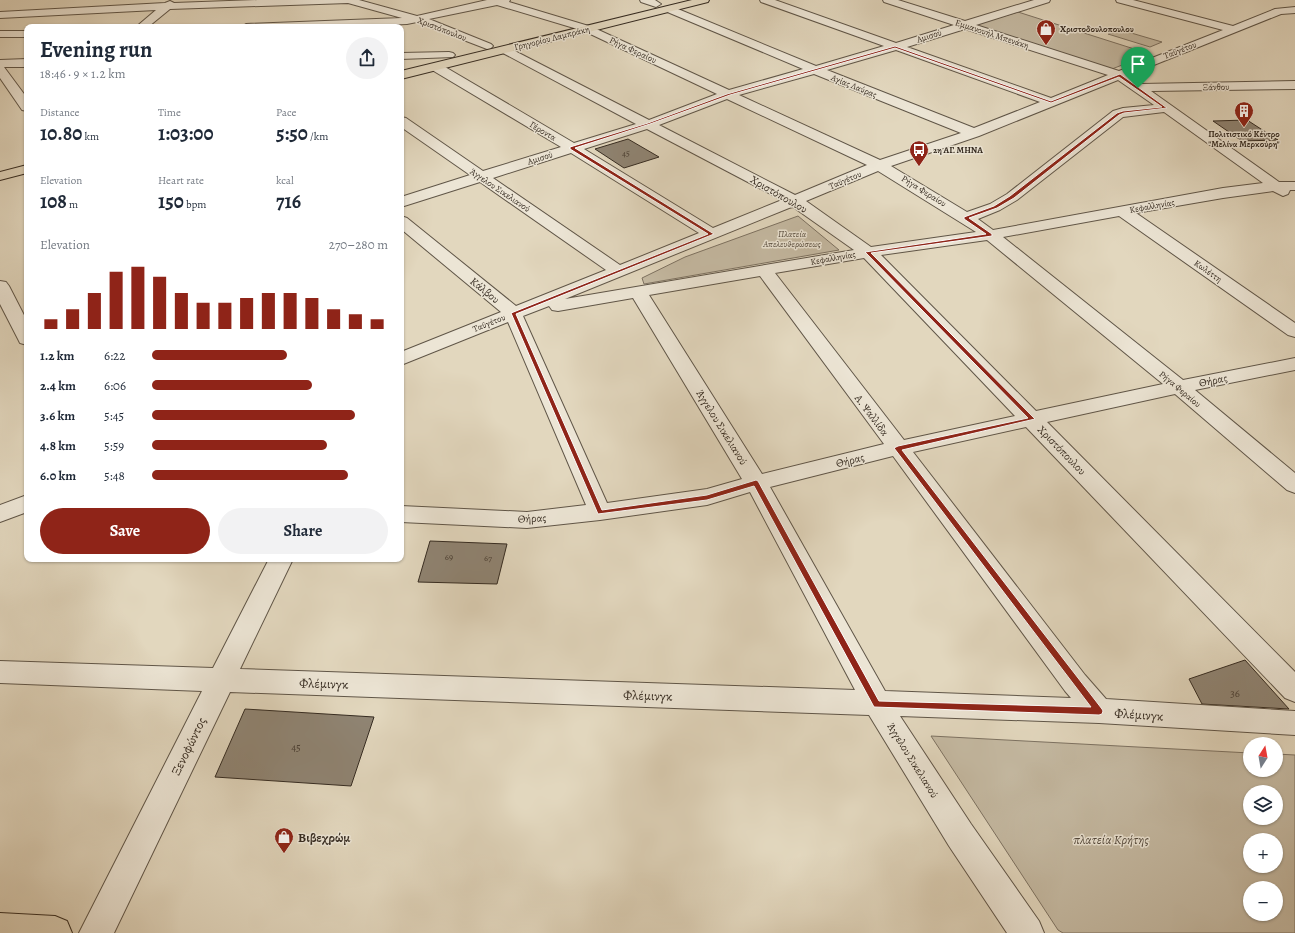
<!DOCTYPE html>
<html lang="en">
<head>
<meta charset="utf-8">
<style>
	:root { --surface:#fff; --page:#f2f2f3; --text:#1f2937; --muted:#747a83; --accent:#8f2418 }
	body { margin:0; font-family:Alegreya,serif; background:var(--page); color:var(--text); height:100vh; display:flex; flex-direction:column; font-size:15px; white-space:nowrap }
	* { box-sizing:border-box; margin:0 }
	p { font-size:13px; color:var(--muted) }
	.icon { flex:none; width:22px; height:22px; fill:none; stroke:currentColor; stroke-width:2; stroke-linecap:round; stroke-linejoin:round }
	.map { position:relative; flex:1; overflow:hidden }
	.sheet { position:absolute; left:24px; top:24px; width:380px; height:538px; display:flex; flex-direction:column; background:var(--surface); border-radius:8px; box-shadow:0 1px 3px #0004 }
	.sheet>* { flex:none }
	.needle { width:26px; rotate:11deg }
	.controls { position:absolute; left:1243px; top:737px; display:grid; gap:8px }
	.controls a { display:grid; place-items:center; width:40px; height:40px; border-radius:50%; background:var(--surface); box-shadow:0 1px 3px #0004; font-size:20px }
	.pin { position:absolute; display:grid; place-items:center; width:34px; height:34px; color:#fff; margin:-41px -17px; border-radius:50% 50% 50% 0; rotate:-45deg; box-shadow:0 0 4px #0007 }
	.pin .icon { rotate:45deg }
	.round { display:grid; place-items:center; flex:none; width:42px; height:42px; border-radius:21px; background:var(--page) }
	.summary { display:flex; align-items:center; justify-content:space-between; height:68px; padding:0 16px }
	h1 { font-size:22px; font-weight:700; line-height:30px }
	.stats { display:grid; grid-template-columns:repeat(3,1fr); gap:6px; height:68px; padding:4px 16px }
	.stats div { display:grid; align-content:center }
	.stats b { font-size:20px; font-weight:700 }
	.stats small { font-size:11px; font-weight:400 }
	.stats p { font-size:11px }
	.chart { height:112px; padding:8px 16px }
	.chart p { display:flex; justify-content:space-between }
	.chart svg { width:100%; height:72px; margin-top:4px; stroke:var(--accent); stroke-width:6 }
	.primary-button { display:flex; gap:8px; margin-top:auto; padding:8px 16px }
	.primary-button a { flex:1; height:46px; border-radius:24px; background:var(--accent); color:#fff; font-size:16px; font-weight:700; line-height:46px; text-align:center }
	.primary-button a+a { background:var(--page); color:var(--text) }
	ul { padding:0 16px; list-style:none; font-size:13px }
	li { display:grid; grid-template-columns:64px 48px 1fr; align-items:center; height:30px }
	li i { height:10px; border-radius:5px; background:var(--accent) }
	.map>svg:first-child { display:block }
	.green { fill:#c5baa3; stroke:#7d7262; fill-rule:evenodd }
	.building { fill:#8f8473; stroke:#352b21 }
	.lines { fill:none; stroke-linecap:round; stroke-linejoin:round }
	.minor-casing { stroke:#605648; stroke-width:2 }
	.major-casing { stroke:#352b21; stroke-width:2 }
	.minor { fill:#ece5d5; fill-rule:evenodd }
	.major { fill:#e2d7be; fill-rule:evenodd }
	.route { fill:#8f2418; stroke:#fff; fill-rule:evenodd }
	.labels { text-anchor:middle; stroke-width:3; stroke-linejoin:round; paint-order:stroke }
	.far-street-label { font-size:9px; fill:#352b21; stroke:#ece5d5 }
	.far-poi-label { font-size:9px; font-weight:bold; fill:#352b21; stroke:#ece5d5; text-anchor:start }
	.number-label { font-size:9px; fill:#4c4136 }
	.far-park-label { font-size:9px; font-style:italic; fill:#52483b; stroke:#ece5d5 }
	.street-label { font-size:11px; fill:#352b21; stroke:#ece5d5 }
	.near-number-label { font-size:11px; fill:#4c4136 }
	.near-street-label { font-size:13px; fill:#352b21; stroke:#ece5d5 }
	.near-poi-label { font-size:13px; font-weight:bold; fill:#352b21; stroke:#ece5d5; text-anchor:start }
	.near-park-label { font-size:13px; font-style:italic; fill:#52483b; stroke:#ece5d5 }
</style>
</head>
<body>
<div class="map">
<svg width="1295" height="933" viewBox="0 0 1295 933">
	<rect width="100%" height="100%" fill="#e2d7be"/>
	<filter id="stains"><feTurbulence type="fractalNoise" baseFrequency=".005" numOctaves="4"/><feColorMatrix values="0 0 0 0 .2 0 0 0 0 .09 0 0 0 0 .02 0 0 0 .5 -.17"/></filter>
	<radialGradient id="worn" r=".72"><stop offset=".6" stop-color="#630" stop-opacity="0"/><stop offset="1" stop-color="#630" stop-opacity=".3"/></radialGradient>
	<path class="green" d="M1018,12L1150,54L1112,69L974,25Z
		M1121,30L1162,42L1150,47L1108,34Z
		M798,216L839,250L644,284L642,278L685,257Z
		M931,736L1250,753V770H1276V754L1295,755V933H1063L1058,930ZM1250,792H1276V818H1250ZM1250,840H1276V866H1250ZM1250,888H1276V914H1250Z"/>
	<path class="building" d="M1247,120L1278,140L1242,141L1213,121Z
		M628,139L659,157L624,168L595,149Z
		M430,541L507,544L497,584L418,582Z
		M1245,660L1289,709L1202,704L1189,679Z
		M245,709L374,717L351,786L215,777Z"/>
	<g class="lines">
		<defs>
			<path id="minor" d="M258,0H359L417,16L487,0H510L509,2L592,27L729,90L803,69L665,11L664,9L665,7H673L816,66L884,46L761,2L760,0H775L896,43L954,25L884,2L883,0H898L965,21L1034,0H1050L1049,2L976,25L1119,71L1223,30L1117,2L1116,0H1133L1233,26L1275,9L1295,7V13L1281,14L1129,75L1141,84L1295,81V89L1151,91L1279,182H1295V190H1290L1288,194L1283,196L1273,191L1223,198L1136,213L1295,323V337L1288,335L1119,216L1003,237L1183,380L1295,358V370L1195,390L1295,473V493L1287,490L1175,394L1047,422L1295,672V702L1285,698L1026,427L913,452L1085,675L1106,699L1295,711V735L1099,723L900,716L971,824L1039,921L1044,933H1007L949,846L869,715L230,692L114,933H79L202,691L0,683V661L213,668L269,559H293L240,669L855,690L750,492L707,505L600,520L527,528L401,522V506L527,512L586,505L508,322L401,365V352L501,312L401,229V216L407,218L516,306L606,270L480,182L401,207V197L470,175L401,127V117L406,118L483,171L561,147L432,70L430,67L432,64H440L574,143L636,124L501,52L499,50L501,48H509L649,120L717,94L584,31L497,5L429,19L491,44L493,46L491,48L487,49L417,22L407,24L333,27H241L246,24L402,18L348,3L170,9L148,27H136L156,10L0,18V12L165,3L170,1L174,3ZM965,29L1108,75L1051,98L907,47ZM896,50L1040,102L974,128L827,70ZM814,74L961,133L880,160L739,95ZM1118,80L1154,105L1123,108L1113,111L1007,194L990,204L967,212L891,166L979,136ZM727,99L867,165L795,195L659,125ZM1164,112L1263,183L1223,188L993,230L978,219L1000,210L1017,200L1123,117ZM647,129L782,200L713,228L584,149ZM571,153L699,233L620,265L493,178ZM878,171L976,232L871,247L806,201ZM793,207L854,250L565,299L789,208ZM987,240L1163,384L1036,411L881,255ZM864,258L1015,416L904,440L775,273ZM760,276L884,444L762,474L649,295ZM633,298L742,479L707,489L607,503L523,316L549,306L552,310L558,311ZM893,456L1065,691L1071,698L885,691L770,487Z
				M640,0H655L661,4L656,7L641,2Z
				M0,31H27V37H0Z
				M449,52L453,53L455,55L453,57L401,59V53Z
				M27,59V67H4L27,98V111L22,110L0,78V60Z
				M0,281L6,282L9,286L27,321V345L20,343L18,339L0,304Z
				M27,495V512L0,522V505Z"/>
			<path id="major" d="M692,0H709L708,2L401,79V71Z
				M27,165V173L0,180V172Z
				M0,913L55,916L67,921L72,933H0Z"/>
		</defs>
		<use href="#minor" class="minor-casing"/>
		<use href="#major" class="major-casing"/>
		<use href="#minor" class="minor"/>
		<use href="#major" class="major"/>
	</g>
	<path class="route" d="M895,46L1051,101L1120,74L1167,108L1124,113L1119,115L1014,198L997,208L969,218L992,234V236L871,253L1035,419L902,450L1102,709L1103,711L1102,714L1099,715L874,707L754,486L707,500L598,514L511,313L708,234L570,149V147L648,123L727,94ZM895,48L1051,103L1119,77L1162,107L1123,111L1117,113L1010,196L994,206L964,217V219L986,234L865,252L1028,418L898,446L894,448L1091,707L879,701L758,481L756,480L707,495L602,510L516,314L714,234L575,148L650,124L730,95Z"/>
	<defs>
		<symbol id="shop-pin" viewBox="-11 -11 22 30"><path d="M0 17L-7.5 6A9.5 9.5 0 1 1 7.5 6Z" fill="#8f2418" stroke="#ece5d5"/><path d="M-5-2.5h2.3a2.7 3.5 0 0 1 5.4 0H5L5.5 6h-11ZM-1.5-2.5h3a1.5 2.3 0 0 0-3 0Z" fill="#fff"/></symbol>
		<symbol id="building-pin" viewBox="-11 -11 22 30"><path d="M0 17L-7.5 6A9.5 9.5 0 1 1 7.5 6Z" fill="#8f2418" stroke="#ece5d5"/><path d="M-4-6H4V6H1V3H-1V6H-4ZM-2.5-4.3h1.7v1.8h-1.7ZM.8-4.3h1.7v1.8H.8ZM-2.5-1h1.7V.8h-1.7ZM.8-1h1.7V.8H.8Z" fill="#fff"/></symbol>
		<symbol id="bus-pin" viewBox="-11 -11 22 30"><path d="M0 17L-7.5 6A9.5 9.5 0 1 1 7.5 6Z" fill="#8f2418" stroke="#ece5d5"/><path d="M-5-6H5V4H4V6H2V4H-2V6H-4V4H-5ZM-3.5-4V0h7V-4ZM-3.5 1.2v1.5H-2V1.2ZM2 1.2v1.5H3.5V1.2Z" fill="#fff"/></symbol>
	</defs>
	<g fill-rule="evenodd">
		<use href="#shop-pin" x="1035" y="18" width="22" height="30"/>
		<use href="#building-pin" x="1233" y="100" width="22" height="30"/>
		<use href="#bus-pin" x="908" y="139" width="22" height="30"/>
		<use href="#shop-pin" x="273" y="826" width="22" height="30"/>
	</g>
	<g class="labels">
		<g class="far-street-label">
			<text transform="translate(442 29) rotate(21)" y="3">Χριστόπουλου</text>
			<text transform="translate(992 34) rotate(18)" y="3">Εμμανουήλ Μπενάκη</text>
			<text transform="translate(929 36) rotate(-18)" y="3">Αμισού</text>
			<text transform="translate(552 38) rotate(-14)" y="3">Γρηγορίου Λαμπράκη</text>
			<text transform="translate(633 50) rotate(25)" y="3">Ρήγα Φεραίου</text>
			<text transform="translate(1180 50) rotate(-21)" y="3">Ταϋγέτου</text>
			<text transform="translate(854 86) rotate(22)" y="3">Αγίας Λαύρας</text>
			<text transform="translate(1216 87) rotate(-1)" y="3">Ξάνθου</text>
			<text transform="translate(543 131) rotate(31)" y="3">Γέροντα</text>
			<text transform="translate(540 158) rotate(-17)" y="3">Αμισού</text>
			<text transform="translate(845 180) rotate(-23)" y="3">Ταϋγέτου</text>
			<text transform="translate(500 190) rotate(34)" y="3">Άγγελου Σικελιανού</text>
			<text transform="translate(924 191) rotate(32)" y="3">Ρήγα Φεραίου</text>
			<text transform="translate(1152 206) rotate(-10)" y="3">Κεφαλληνίας</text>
			<text transform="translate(833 258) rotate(-10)" y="3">Κεφαλληνίας</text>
			<text transform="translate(1208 271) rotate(35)" y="3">Κωλέττη</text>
			<text transform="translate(489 323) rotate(-22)" y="3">Ταϋγέτου</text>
			<text transform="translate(1180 389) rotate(40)" y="3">Ρήγα Φεραίου</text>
		</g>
		<g class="far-poi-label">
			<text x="1060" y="32">Χριστοδουλοπουλου</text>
			<text x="1244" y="137" text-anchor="middle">Πολιτιστικό Κέντρο<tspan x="1244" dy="10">"Μελίνα Μερκούρη"</tspan></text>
			<text x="933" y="153">2η ΑΓ. ΜΗΝΑ</text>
		</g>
		<g class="number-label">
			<text x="626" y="156">45</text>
			<text x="449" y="560">69</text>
			<text x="488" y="561">67</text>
		</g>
		<g class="far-park-label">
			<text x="792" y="237">Πλατεία<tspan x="792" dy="10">Απελευθερώσεως</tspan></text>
		</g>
		<g class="street-label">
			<text transform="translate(779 194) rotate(30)" y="4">Χριστόπουλου</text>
			<text transform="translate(485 290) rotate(39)" y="4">Κάλβου</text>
			<text transform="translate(1213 380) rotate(-11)" y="4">Θήρας</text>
			<text transform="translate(872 415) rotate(53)" y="4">Α. Ψαλλίδα</text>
			<text transform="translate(722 427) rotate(58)" y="4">Άγγελου Σικελιανού</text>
			<text transform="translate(1062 450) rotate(46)" y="4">Χριστόπουλου</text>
			<text transform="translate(850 460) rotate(-14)" y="4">Θήρας</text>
			<text transform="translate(532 518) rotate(-3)" y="4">Θήρας</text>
			<text transform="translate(913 760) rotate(58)" y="4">Άγγελου Σικελιανού</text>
		</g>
		<g class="near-number-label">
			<text x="1235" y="697">36</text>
			<text x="296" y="751">45</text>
		</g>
		<g class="near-street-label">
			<text transform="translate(324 683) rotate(2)" y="5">Φλέμινγκ</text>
			<text transform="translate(648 695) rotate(2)" y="5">Φλέμινγκ</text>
			<text transform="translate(1139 714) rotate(4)" y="5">Φλέμινγκ</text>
			<text transform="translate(188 746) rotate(-64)" y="5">Ξενοφώντος</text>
		</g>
		<g class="near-poi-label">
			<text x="298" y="842">Βιβεχρώμ</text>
		</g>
		<g class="near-park-label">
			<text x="1111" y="844">πλατεία Κρήτης</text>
		</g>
	</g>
	<rect width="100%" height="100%" filter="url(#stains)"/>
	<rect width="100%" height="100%" fill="url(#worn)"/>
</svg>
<div class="controls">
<a><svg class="needle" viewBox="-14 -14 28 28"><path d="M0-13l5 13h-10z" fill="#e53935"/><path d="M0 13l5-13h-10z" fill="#747a83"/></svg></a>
<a><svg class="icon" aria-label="layers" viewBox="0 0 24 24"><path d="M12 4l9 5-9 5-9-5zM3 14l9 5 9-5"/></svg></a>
<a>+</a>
<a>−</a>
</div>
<div class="pin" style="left:1138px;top:88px;background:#1e9e55"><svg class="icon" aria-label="arrive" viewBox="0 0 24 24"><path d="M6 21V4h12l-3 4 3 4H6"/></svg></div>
<section class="sheet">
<div class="summary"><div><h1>Evening run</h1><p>18:46 · 9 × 1.2 km</p></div><a class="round"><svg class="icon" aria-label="share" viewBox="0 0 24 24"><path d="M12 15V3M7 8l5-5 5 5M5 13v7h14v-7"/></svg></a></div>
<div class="stats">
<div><p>Distance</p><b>10.80<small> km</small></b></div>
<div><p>Time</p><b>1:03:00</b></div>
<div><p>Pace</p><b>5:50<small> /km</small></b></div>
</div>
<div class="stats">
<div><p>Elevation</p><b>108<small> m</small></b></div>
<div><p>Heart rate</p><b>150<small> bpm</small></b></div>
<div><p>kcal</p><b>716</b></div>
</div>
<div class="chart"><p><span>Elevation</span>270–280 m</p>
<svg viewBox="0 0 160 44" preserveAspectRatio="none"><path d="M5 44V38M15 44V32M25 44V22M35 44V9M45 44V6M55 44V12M65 44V22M75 44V28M85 44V28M95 44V25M105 44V22M115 44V22M125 44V25M135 44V32M145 44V35M155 44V38"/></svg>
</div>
<ul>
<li><b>1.2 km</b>6:22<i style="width:57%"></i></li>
<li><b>2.4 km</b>6:06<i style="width:68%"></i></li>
<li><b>3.6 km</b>5:45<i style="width:86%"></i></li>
<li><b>4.8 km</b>5:59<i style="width:74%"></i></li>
<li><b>6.0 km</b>5:48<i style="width:83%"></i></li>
</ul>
<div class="primary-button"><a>Save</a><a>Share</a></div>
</section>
</div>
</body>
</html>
